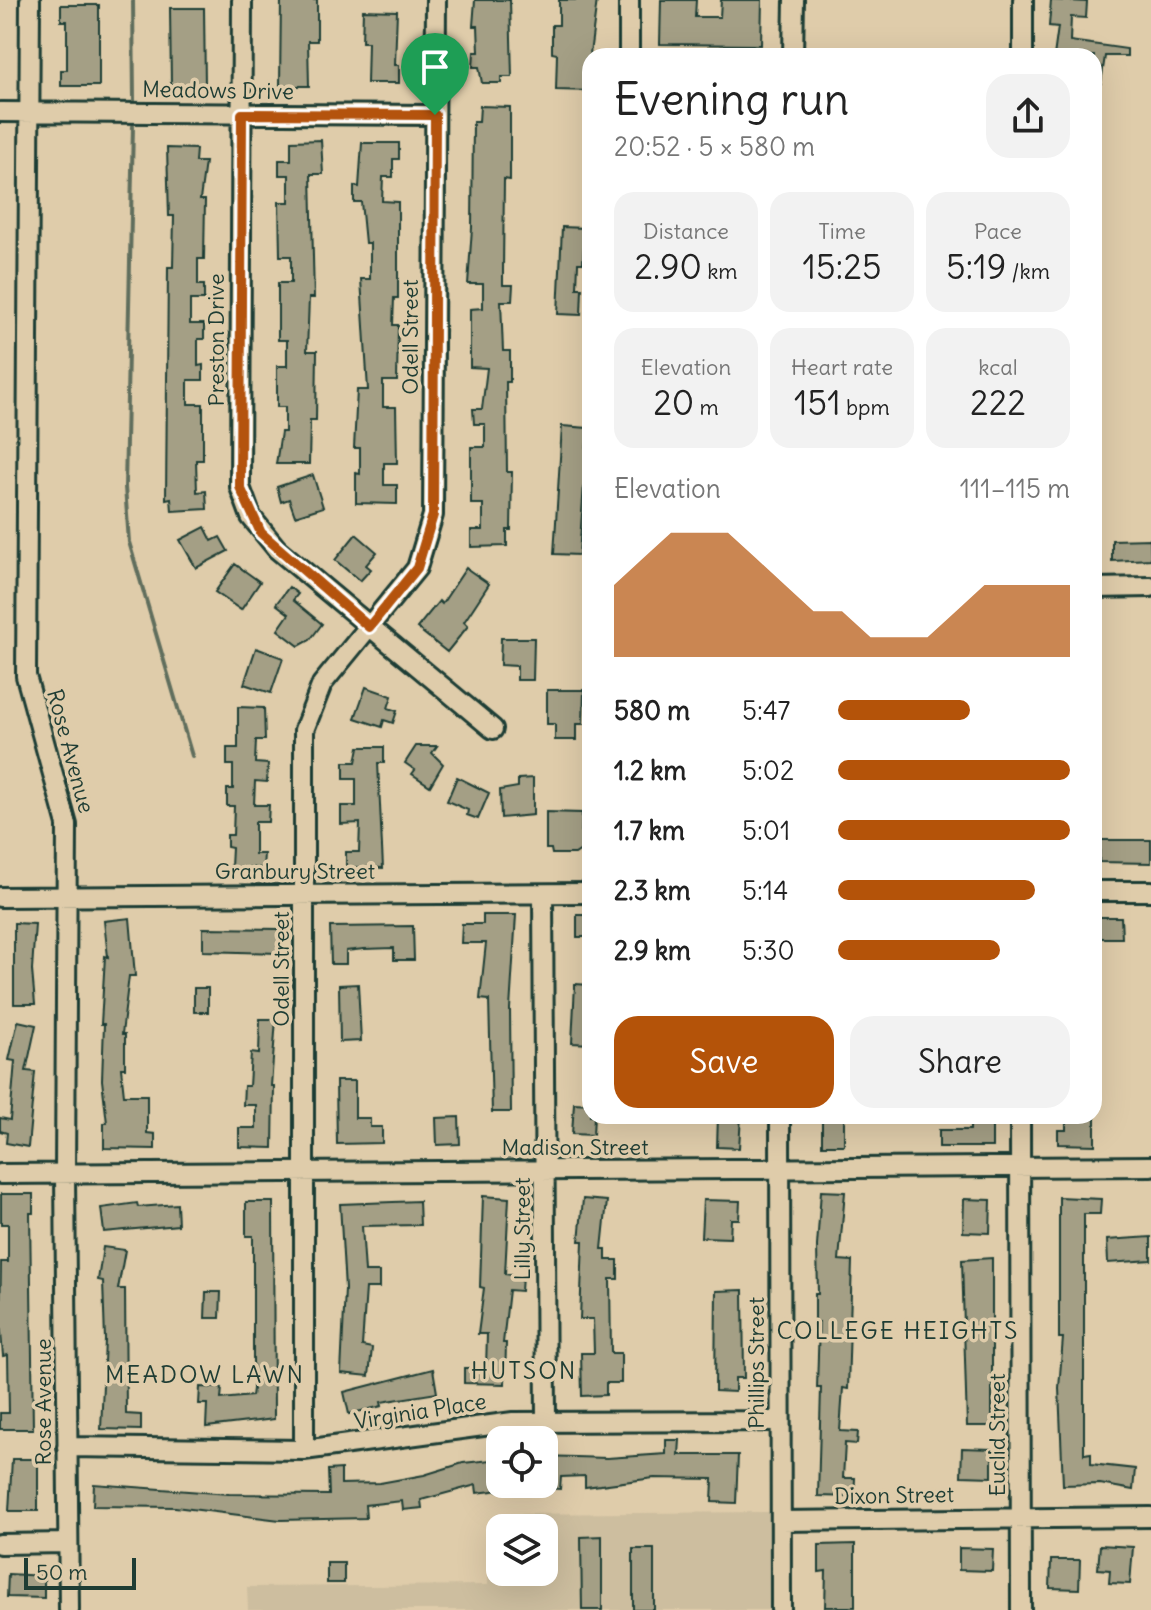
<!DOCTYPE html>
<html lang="en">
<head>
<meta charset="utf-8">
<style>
	:root { --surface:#fff; --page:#f2f2f2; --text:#222; --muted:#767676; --accent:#b45309 }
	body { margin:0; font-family:Delius,sans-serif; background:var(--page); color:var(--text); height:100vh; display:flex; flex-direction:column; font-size:30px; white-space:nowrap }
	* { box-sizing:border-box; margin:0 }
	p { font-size:26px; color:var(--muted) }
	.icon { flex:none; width:44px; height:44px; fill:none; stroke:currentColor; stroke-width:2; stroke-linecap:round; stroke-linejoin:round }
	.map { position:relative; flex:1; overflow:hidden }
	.drawer { position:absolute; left:582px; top:48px; width:520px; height:1076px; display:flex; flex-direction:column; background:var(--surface); border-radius:24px; box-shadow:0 8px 32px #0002 }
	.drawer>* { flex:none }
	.tools { position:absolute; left:486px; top:1426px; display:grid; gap:16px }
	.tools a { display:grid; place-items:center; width:72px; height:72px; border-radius:16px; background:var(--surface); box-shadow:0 8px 32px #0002; font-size:40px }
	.scale { position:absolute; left:24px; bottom:20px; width:112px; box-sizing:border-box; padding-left:8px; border:4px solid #1f3d34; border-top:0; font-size:22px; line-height:28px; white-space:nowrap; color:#1f3d34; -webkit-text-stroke:6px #dfccaa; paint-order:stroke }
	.pin { position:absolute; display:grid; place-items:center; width:68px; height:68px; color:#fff; margin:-82px -34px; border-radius:50% 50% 50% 0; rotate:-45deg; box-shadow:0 0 8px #0007 }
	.pin .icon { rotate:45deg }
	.round { display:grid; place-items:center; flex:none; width:84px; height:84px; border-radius:24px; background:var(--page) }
	.headline { display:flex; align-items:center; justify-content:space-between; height:136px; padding:0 32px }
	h1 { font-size:44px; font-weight:600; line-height:60px }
	.stats { display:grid; grid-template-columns:repeat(3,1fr); gap:12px; height:136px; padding:8px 32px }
	.stats div { display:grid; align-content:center; border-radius:20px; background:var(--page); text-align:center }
	.stats b { font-size:34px; font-weight:600 }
	.stats small { font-size:22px; font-weight:400 }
	.stats p { font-size:22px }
	.chart { height:224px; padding:16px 32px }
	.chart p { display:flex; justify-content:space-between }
	.chart svg { width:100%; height:144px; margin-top:8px; fill:var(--accent); opacity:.7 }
	.primary-button { display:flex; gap:16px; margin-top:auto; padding:16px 32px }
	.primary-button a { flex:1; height:92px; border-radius:24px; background:var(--accent); color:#fff; font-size:32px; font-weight:600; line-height:92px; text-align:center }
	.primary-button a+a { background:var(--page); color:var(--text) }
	ul { padding:0 32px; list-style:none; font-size:26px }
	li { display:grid; grid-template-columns:128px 96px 1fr; align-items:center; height:60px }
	li i { height:20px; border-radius:10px; background:var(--accent) }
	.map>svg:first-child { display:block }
	.built { fill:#cdbe9f }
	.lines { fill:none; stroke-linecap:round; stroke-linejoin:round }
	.stream { stroke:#606e5d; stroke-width:4 }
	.building { fill:#a49f85; stroke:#1f3d34; stroke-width:2 }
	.minor-casing { stroke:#1f3d34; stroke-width:24 }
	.minor { stroke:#dfccaa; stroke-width:18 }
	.route-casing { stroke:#fff; stroke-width:16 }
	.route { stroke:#b45309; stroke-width:10 }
	.labels { text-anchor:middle; stroke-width:7; stroke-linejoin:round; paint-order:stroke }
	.street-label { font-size:22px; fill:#1f3d34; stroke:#dfccaa }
	.neighbourhood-label { font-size:24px; letter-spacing:2px; fill:#1f3d34; stroke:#dfccaa }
</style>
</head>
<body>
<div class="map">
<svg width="1151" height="1610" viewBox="0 0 1151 1610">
	<rect width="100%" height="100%" fill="#dfccaa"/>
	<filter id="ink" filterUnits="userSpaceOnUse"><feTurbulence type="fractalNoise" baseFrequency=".0125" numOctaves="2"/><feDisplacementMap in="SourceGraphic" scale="16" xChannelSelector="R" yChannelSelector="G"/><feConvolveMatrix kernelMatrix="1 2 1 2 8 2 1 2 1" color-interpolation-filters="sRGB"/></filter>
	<g filter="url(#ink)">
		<path class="built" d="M769,1512L770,1610H248L247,1587L488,1585V1548L500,1547V1572H544V1528H504V1514Z"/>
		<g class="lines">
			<path class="stream" d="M133,0L134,100
				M133,126L125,487L129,542L192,756"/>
		</g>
		<path class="building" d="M281,0H317V41H308L309,86H280Z
			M475,0H510L512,77H501V83H482L479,67H473L474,52H479L478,26H473Z
			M559,0H597L590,54V91L556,90L557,54L552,53V25H559Z
			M661,0H696L695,17H720L721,0H762L761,45L660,44Z
			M1051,0L1087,2L1086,18L1071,17L1070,41L1127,49V56H1105L1101,83H1094V56H1054L1058,27L1049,26Z
			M61,5H99V86H61V70H67V21H61Z
			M170,8H204L205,85H171Z
			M363,10L397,11L395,65H399V83H367L368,42H362Z
			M480,106L510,107V180L504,179L503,270V285H513L512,301H501L503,351H510V382H506L507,472H512L511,530H507V546L471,547V530H483V504H471V447H485V424H474L473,409H482L487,368L470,367V309L483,308V284H468L472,228L473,122H479Z
			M321,140L323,174H311L314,298H309L307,351H317L316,420H310L309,464H276L281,432H285V407H277V366H287V340H278V283H291V256H280L279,202H289V175H279V160H291V141Z
			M362,143H399V159H393V177H383L382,201L398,202V298H394L393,325H398L397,381H383V407H396L397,463H384V485H397V504L356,503V473L360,474V448H354L357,390H368L361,279H370V243H365L361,202H354V186L359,187Z
			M167,148L196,149L195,162H205L200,200H205L204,259H198V285H204V300H190V324H204V339H198V366L203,365V380H188V404H203V460H196L197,492L206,491L207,509L172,511L171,498L166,499L168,267H173L174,216H169Z
			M562,227L585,228L583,263H578L577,288H582L581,315L558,314Z
			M562,426L588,428L579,555L554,554Z
			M313,475L323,507L295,516L289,499L281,502L277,487Z
			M205,527L212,541L220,537L228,551L196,568L180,540Z
			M356,534L377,552L366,565L371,569L360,581L335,560Z
			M1150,539L1151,559L1112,561V540Z
			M235,564L260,582L241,610L215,592Z
			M466,568L489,584L464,622L468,626L447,652L417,628L439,601L442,604Z
			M289,587L298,594L293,600L322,624L310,640L299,646L278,630L289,614L276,604Z
			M501,638H534L533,680H517V666L500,665Z
			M256,648L283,658L271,693L244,684Z
			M366,687L392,696L388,708L397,711L393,723L384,720L382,727L355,718Z
			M547,690H584L583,724H576V740H555V724H547Z
			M238,707L264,708L265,740H256L255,763L268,764L267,782L255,781L254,805H269L268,822H255V854H264L263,868L231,867L232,848L227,847V835H233L234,806H227V789H233V765H227V748H238Z
			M416,746H437L432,753L443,764L430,786L412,774L415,770L405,763Z
			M359,747H384V763H378L383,868L346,867V852H359L360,823L341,824V806H356V779H344V762H356Z
			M457,777L489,793L478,819L467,815L468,810L447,801Z
			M533,778V815L501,818L500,790L518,787V779Z
			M546,812L582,813L581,850L575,854H552L551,849H546Z
			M1100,840H1151V863L1099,862Z
			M483,915H516L510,1009L511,1112H492L489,1000L480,999L486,943H461L462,924H483Z
			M577,915H590V937H577Z
			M1094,917H1121L1122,938H1094Z
			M130,918L135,976H129L122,1034H125V1068H121L124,1095H147V1133L155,1134V1149L104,1148V1123H107L102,1080L104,1024H101L105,956L108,957L104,921Z
			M14,923L35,924L32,970L35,1004H14Z
			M413,926L414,960H394V948L364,949L346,951V964H331L330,927Z
			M203,928L279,929V953L203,951Z
			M358,984L361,1041L340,1042L339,985Z
			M575,984L590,985V1044L572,1043Z
			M194,988H208V1012H194Z
			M260,1019H276L271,1086H274L273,1148L239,1147V1128H256V1105H243L244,1086H249L251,1053L259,1054Z
			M18,1021L36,1025L26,1071L35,1072L28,1147L6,1143L7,1133L0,1131V1118L10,1120L15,1061L9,1060Z
			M336,1081H355V1118H370V1127H382V1143L337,1144Z
			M574,1103L590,1104V1116H594L593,1135L572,1134Z
			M718,1116H741L739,1148L717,1147Z
			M822,1116H844V1145H822Z
			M970,1116H992V1147H939V1130H970Z
			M1066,1116H1095V1145L1058,1144V1130H1066Z
			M459,1117L460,1144L437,1145L436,1118Z
			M821,1191L845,1192L839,1260L852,1261L848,1389L843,1388L840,1431L858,1432L857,1444L845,1443L843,1478H855L854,1497L818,1496L821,1388H817L819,1322H815V1294H818L817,1246Z
			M1,1194H33V1213H30L33,1429H0V1413H9L8,1355L3,1356L0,1320L1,1262H8V1224H1Z
			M483,1196L509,1198L505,1274L522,1276L521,1291L509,1290L503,1343H506L505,1384L464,1383V1368H486L487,1334H478L484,1288L480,1287Z
			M1059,1197L1101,1199L1100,1214H1084V1454L1091,1453V1464L1135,1469L1133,1490L1100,1484L1063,1485L1059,1388L1063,1338H1059Z
			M583,1199L607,1201L602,1249H606V1260H618V1279H610L611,1353H621V1383H606V1395L582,1396L581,1353H594L593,1319H580L583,1241H579Z
			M964,1199L991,1200L990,1233L963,1232Z
			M703,1200L740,1201L739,1219H731L730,1238L701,1237Z
			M419,1201L420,1225L362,1226L365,1272H379V1288H366L362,1346L372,1348L369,1376L341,1373L345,1289L340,1204Z
			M246,1202H273L274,1419L206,1427L207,1404H199L200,1387L222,1388L221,1399L252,1396L253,1389V1236H246Z
			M137,1203L138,1207L177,1204L178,1225L104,1232L101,1208Z
			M1151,1237V1260L1108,1263L1107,1240Z
			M103,1247L125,1250L118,1289H125L126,1414L141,1415V1430L101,1429L105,1340L103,1281L98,1280Z
			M992,1258V1426H967L962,1260Z
			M743,1290L744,1378H735V1392L715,1391L716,1291Z
			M206,1292H221L220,1318H205Z
			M433,1369L437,1393L381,1402L382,1406L349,1414L344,1392Z
			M666,1440H680L679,1455H738L736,1503L712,1502L713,1479L654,1478L585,1487V1476L561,1477L560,1489L544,1488V1456L607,1458L666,1454Z
			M962,1448L992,1449V1477L961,1476Z
			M12,1459H38V1511H9Z
			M500,1459V1490L477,1493L476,1485L421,1500L422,1508L403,1510L402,1501L365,1505L366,1518L280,1520L175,1507L93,1506L94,1484L229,1494L329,1495L328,1470L341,1469V1484L380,1483L424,1475L463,1463Z
			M602,1536V1610H582L581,1537Z
			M855,1544V1607H825L826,1571L819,1572V1545Z
			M1100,1545L1133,1547L1130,1584L1109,1583L1110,1570L1098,1569Z
			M959,1548L993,1549L992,1571L959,1570Z
			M633,1549H654V1610H633Z
			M1051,1560H1080L1079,1589L1050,1588Z
			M327,1563H344V1583H327Z
			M8,1574L44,1576V1598L7,1597Z"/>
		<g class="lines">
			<defs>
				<path id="minor" d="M30,0L26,676L67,825L65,1175L69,1610
					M242,0L240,487L251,517L277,549L493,729
					M629,56V0
					M793,56L794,0
					M1023,56V0
					M0,112L435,115
					M1094,588L1151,587
					M1094,891H1151
					M543,894L546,1421
					M0,897L590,893
					M780,1116L781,1610
					M1020,1116L1021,1610
					M0,1174L1151,1166
					M67,1447L304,1450L513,1422L780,1421
					M304,1450V730L322,684L417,568L433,515L436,0
					M781,1521L1151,1517
					M0,1544L67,1543"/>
			</defs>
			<use href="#minor" class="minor-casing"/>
			<use href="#minor" class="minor"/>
		</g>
	</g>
	<g class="lines" filter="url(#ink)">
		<defs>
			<path id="route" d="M242,114L435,115L433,515L417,568L369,627L261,533L240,487Z"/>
		</defs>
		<use href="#route" class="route-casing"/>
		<use href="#route" class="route"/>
	</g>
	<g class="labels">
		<g class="street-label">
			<text transform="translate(218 90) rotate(1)" y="8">Meadows Drive</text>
			<text transform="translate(410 337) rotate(-90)" y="8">Odell Street</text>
			<text transform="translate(216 340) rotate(-90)" y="8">Preston Drive</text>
			<text transform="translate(71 751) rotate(75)" y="8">Rose Avenue</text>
			<text x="295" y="879">Granbury Street</text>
			<text transform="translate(281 969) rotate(-90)" y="8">Odell Street</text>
			<text x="575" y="1155">Madison Street</text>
			<text transform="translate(522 1229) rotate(-90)" y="8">Lilly Street</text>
			<text transform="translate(756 1363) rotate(-90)" y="8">Phillips Street</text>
			<text transform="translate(43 1402) rotate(-90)" y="8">Rose Avenue</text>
			<text transform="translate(420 1411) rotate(-9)" y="8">Virginia Place</text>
			<text transform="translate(997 1435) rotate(-90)" y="8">Euclid Street</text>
			<text transform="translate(894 1495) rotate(-1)" y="8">Dixon Street</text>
		</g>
		<g class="neighbourhood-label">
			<text x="898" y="1339">COLLEGE HEIGHTS</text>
			<text x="524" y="1379">HUTSON</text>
			<text x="205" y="1383">MEADOW LAWN</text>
		</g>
	</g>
</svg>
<div class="tools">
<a><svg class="icon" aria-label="locate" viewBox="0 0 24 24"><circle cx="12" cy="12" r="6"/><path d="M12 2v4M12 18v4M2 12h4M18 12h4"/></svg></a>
<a><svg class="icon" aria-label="layers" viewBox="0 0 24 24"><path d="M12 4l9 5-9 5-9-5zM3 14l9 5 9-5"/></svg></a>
</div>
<div class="scale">50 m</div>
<div class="pin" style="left:435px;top:115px;background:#1e9e55"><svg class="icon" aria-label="arrive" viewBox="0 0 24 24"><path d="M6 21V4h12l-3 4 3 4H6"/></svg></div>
<section class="drawer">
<div class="headline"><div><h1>Evening run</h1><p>20:52 · 5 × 580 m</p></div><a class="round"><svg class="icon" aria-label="share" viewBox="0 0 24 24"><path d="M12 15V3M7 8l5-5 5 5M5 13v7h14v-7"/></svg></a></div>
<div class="stats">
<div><p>Distance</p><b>2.90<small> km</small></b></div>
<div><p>Time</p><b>15:25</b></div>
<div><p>Pace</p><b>5:19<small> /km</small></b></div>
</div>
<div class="stats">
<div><p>Elevation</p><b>20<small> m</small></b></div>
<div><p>Heart rate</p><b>151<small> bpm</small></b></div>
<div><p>kcal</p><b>222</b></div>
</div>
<div class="chart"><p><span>Elevation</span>111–115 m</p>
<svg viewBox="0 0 160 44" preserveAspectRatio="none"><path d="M0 44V22L10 14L20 6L30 6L40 6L50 14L60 22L70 30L80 30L90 38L100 38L110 38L120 30L130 22L140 22L150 22L160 22V44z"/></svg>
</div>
<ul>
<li><b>580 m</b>5:47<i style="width:57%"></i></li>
<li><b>1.2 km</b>5:02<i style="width:100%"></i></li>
<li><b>1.7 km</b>5:01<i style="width:100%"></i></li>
<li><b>2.3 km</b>5:14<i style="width:85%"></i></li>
<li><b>2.9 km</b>5:30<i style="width:70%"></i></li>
</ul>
<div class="primary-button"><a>Save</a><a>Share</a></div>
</section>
</div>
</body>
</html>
